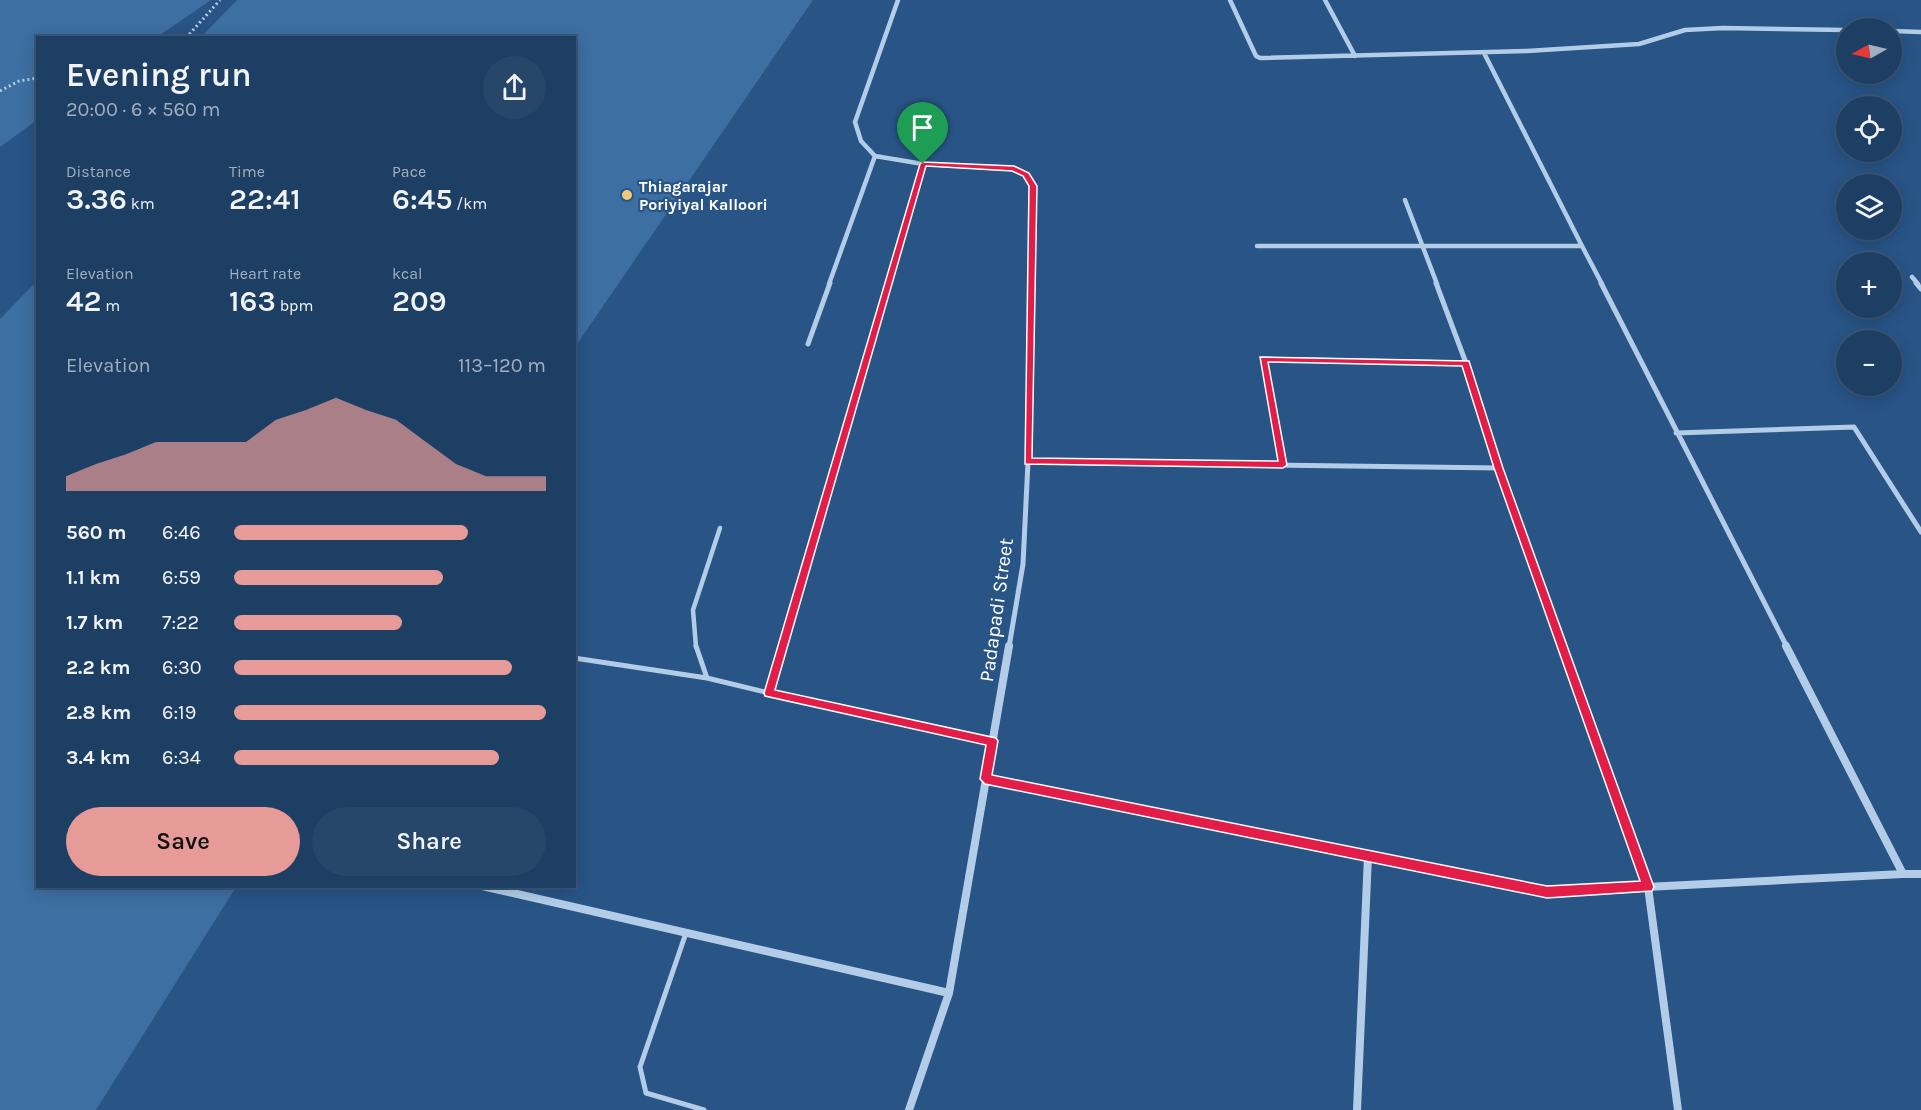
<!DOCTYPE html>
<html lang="en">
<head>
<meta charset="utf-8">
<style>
	:root { --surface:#1e3f64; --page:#26466a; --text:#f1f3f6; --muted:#a1afbf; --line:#3c5878; --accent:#e69b98 }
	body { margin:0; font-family:Karla,sans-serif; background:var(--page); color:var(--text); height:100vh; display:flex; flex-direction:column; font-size:22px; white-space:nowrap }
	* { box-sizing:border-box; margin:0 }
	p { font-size:20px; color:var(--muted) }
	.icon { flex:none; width:33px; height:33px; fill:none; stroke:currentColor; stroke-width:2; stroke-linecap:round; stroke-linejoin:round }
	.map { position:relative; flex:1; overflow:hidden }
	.details { position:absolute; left:36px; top:36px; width:540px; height:852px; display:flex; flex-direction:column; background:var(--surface); border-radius:0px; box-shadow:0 3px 15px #0003,0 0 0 2px var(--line) }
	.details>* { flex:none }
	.needle { width:39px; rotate:262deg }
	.fabs { position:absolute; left:1836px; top:18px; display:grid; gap:12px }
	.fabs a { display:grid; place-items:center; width:66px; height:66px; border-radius:50%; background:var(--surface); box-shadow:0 3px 15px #0003,0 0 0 2px var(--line); font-size:30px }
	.pin { position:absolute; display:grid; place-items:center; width:51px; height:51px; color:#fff; margin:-62px -26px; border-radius:50% 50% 50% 0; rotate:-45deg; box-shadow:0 0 6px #0007 }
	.pin .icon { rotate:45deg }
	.round { display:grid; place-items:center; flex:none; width:63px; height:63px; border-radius:32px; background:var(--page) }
	.summary { display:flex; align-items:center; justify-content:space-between; height:102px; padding:0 30px }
	h1 { font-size:33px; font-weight:600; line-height:45px }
	.figures { display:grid; grid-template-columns:repeat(3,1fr); gap:9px; height:102px; padding:6px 30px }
	.figures div { display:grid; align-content:center }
	.figures b { font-size:30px; font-weight:600 }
	.figures small { font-size:16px; font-weight:400 }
	.figures p { font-size:16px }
	.chart { height:168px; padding:12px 30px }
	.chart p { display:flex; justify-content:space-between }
	.chart svg { width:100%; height:108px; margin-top:6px; fill:var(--accent); opacity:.7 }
	.action { display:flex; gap:12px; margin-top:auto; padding:12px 30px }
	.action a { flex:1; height:69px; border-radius:36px; background:var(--accent); color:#111; font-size:24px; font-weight:600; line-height:69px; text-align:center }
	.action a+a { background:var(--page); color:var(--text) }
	ul { padding:0 30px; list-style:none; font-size:20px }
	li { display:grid; grid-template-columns:96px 72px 1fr; align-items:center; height:45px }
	li i { height:15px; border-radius:8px; background:var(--accent) }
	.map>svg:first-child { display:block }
	.green { fill:#3d6fa2 }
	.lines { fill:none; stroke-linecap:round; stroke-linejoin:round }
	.path { stroke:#b3cde8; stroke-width:3; stroke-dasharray:2 3; stroke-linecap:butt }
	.lane-far1 { stroke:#b3cde8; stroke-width:4.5 }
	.lane { stroke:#b3cde8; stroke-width:5 }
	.street-far2 { stroke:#b3cde8; stroke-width:4.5 }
	.street-far1 { stroke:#b3cde8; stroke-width:5 }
	.street { stroke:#b3cde8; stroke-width:8 }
	.route { fill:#e11d48; stroke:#fff; stroke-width:1.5; fill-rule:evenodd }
	.poi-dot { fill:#efc97a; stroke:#285486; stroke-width:2 }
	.labels { text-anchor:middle; stroke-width:4.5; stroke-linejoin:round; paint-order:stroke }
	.far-poi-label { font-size:16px; font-weight:bold; fill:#fff; stroke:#285486; text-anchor:start }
	.street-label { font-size:20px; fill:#fff; stroke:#285486 }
</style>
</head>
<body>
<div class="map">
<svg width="1921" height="1110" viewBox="0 0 1921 1110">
	<rect width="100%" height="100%" fill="#285486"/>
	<path class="green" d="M0,0H211L157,37L38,38L37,120L0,147Z
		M237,0H813L575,347L574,38L201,37Z
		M37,281L38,886L236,887L96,1110H0V319Z"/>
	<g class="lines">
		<path class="path" d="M186,38L220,0
			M0,91L19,81L38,78"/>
		<path class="lane-far1" d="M696,647L693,610L720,528"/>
		<path class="lane" d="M696,646L707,678
			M574,658L707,678L769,693
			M686,933L640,1067L646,1093L704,1110"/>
		<path class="street-far2" d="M1230,0L1256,56L1260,58L1527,51L1639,44L1685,30L1723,28L1846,30
			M1325,0L1355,56
			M1892,31L1921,32
			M1484,53L1582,246
			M875,156L861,141L855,122L898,0
			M923,164L1014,169L1026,174L1033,187L1031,284
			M1405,200L1437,284
			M1257,246H1582L1602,284
			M1912,277L1918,284
			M829,284L875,156L923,164L888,284"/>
		<path class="street-far1" d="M1436,283L1466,363L1499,468L1563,647
			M1601,283L1787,647
			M1916,283L1921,289
			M808,344L830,283
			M1676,433L1854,427L1921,532
			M1028,462L1499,468
			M1283,465L1263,359L1466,363
			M782,647L888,283
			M1009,647L1023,564L1028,462L1031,283"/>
		<path class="street" d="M783,646L769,693L992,741
			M1562,646L1648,887L1678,1110
			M1786,646L1903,874H1921
			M985,779L1547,892L1903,874
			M482,886L949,993
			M909,1110L949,993L1009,646
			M1357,1110L1368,856"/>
	</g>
	<path class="route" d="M923,162L1014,166L1029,173L1037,186L1032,458L1278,461L1260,357L1469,361L1503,468L1654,887L1652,891L1547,898L985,784L980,779L986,745L765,696L764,693L920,164ZM926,166L1012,171L1023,176L1029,186L1025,464L1283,468L1287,465L1268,362L1462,366L1494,468L1640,881L1547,886L992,775L998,741L996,738L775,690Z"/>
	<circle class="poi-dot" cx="627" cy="195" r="6"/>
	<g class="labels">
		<g class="far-poi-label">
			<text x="639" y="192">Thiagarajar<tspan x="639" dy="18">Poriyiyal Kalloori</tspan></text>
		</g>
		<g class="street-label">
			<text transform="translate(996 610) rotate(-82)" y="7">Padapadi Street</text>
		</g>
	</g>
</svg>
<div class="fabs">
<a><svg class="needle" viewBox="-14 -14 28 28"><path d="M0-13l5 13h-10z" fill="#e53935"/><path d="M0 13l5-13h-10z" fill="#a1afbf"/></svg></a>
<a><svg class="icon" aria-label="locate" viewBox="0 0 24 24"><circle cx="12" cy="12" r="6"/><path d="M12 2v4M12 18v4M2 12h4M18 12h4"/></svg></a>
<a><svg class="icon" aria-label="layers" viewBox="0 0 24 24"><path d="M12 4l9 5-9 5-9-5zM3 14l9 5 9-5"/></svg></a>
<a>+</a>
<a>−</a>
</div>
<div class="pin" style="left:923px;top:164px;background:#1e9e55"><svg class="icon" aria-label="arrive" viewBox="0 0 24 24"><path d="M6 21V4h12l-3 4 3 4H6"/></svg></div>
<section class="details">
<div class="summary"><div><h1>Evening run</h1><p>20:00 · 6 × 560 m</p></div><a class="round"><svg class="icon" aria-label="share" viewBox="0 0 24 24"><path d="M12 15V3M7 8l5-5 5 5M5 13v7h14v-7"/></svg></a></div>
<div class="figures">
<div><p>Distance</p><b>3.36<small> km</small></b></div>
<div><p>Time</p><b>22:41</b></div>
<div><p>Pace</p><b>6:45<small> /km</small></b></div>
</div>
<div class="figures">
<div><p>Elevation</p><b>42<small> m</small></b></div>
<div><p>Heart rate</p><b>163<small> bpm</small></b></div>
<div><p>kcal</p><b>209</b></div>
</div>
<div class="chart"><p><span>Elevation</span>113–120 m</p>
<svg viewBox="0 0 160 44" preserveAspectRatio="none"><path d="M0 44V38L10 33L20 29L30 24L40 24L50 24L60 24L70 15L80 11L90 6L100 11L110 15L120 24L130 33L140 38L150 38L160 38V44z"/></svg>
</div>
<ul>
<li><b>560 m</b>6:46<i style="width:75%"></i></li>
<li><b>1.1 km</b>6:59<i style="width:67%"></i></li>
<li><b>1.7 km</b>7:22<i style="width:54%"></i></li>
<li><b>2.2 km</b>6:30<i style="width:89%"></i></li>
<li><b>2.8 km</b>6:19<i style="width:100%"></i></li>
<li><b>3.4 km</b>6:34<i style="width:85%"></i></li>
</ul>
<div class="action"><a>Save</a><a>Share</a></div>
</section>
</div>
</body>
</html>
